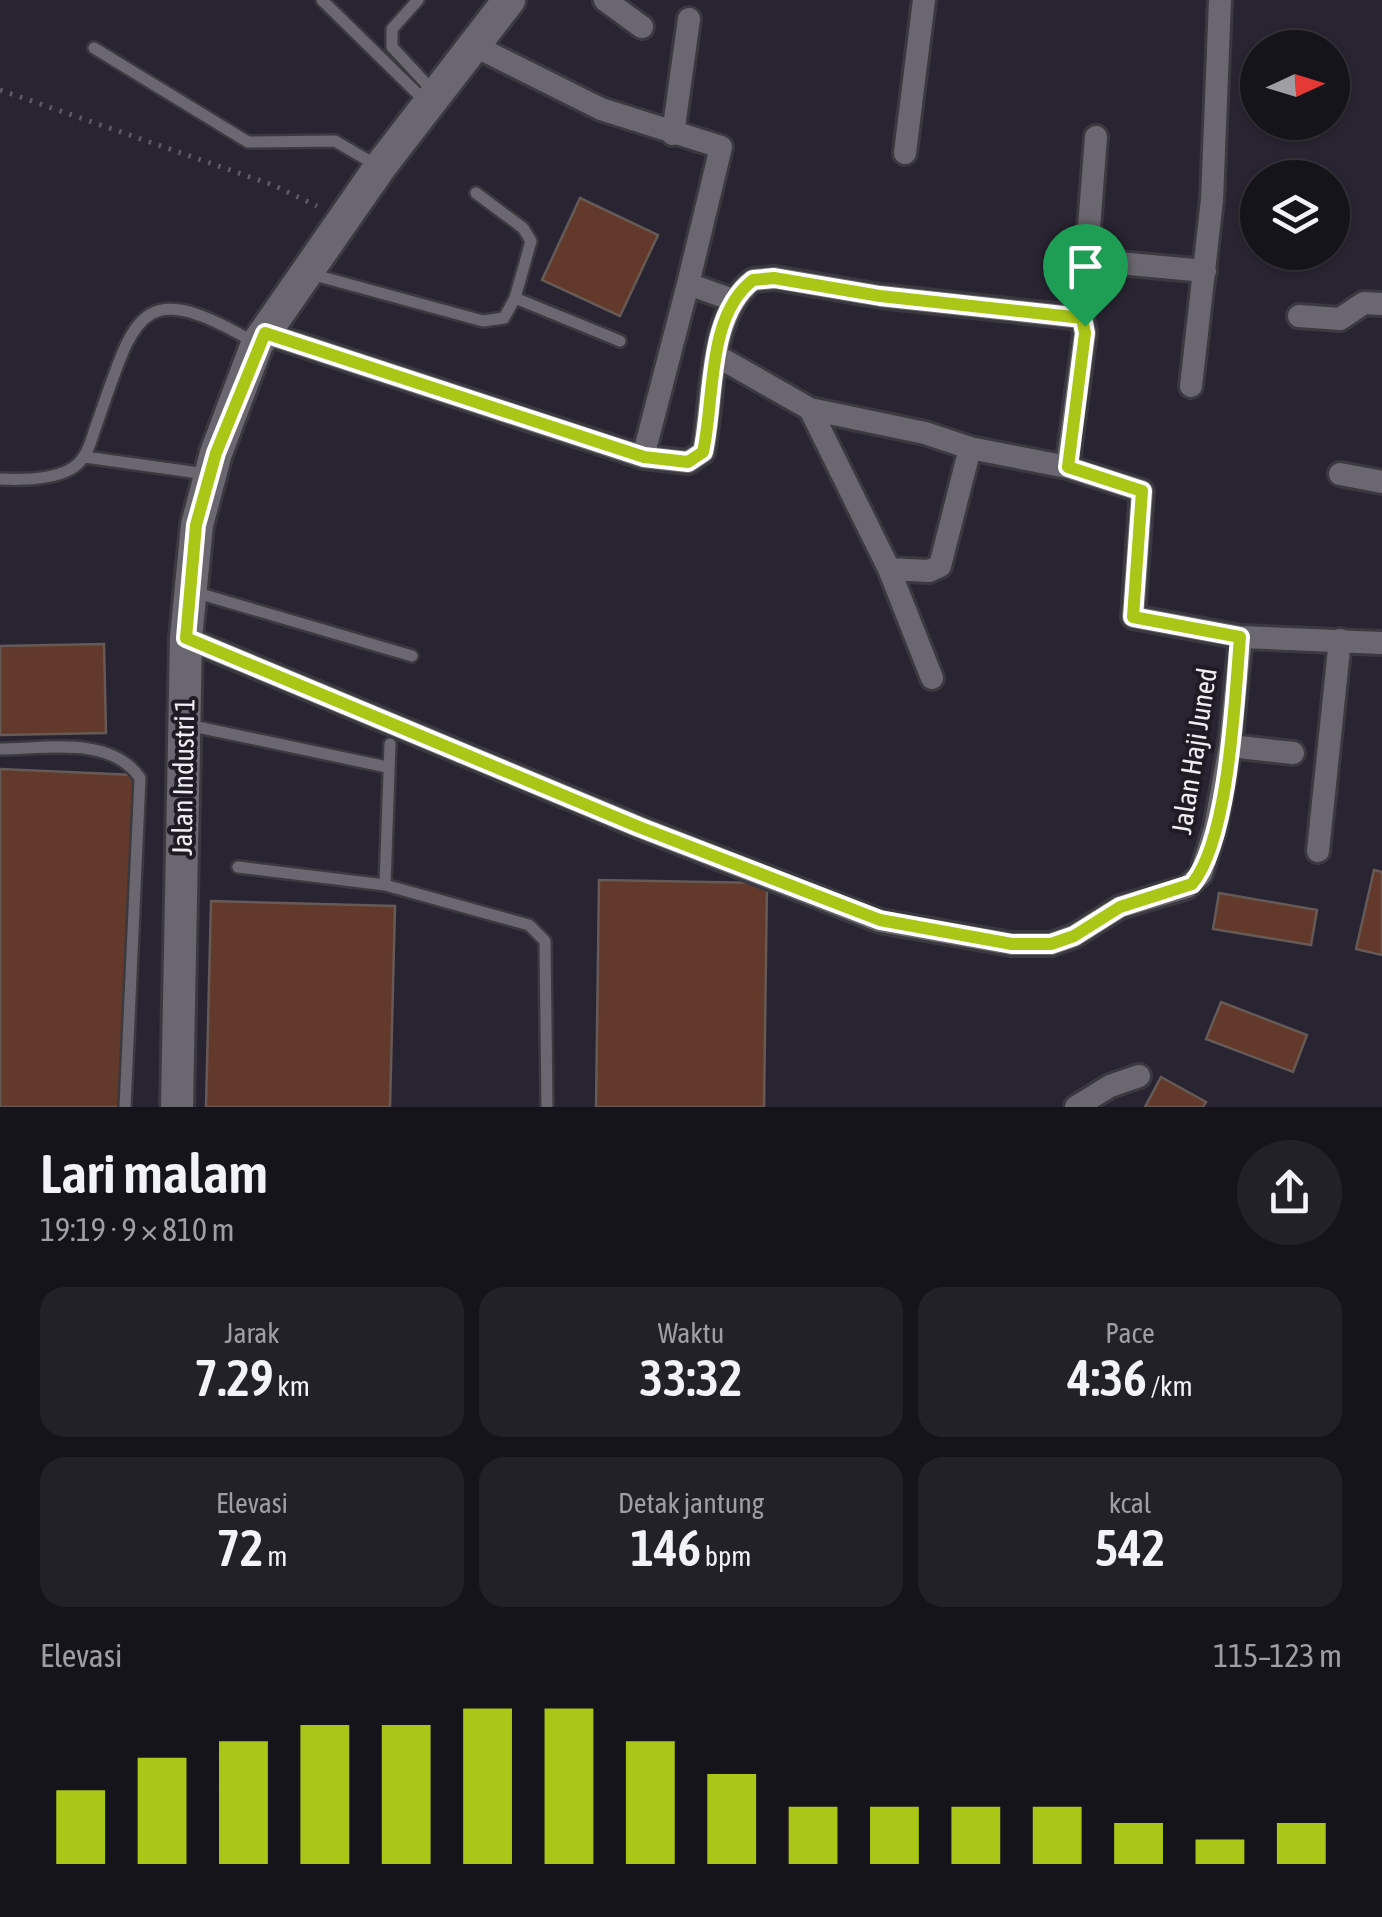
<!DOCTYPE html>
<html lang="id">
<head>
<meta charset="utf-8">
<style>
	:root { --surface:#16141b; --page:#232128; --text:#f1f3f6; --muted:#9e9ea3; --line:#35333a; --accent:#aac718 }
	body { margin:0; font-family:"Asap Condensed",sans-serif; background:var(--page); color:var(--text); height:100vh; display:flex; flex-direction:column; font-size:38px; white-space:nowrap }
	* { box-sizing:border-box; margin:0 }
	p { font-size:32px; color:var(--muted) }
	.icon { flex:none; width:55px; height:55px; fill:none; stroke:currentColor; stroke-width:2; stroke-linecap:round; stroke-linejoin:round }
	.map { position:relative; height:1107px; overflow:hidden }
	.panel { display:flex; flex-direction:column; background:var(--surface); flex:1 }
	.panel>* { flex:none }
	.needle { width:65px; rotate:86deg }
	.tools { position:absolute; left:1240px; top:30px; display:grid; gap:20px }
	.tools a { display:grid; place-items:center; width:110px; height:110px; border-radius:50%; background:var(--surface); box-shadow:0 2px 8px #0004,0 0 0 2px var(--line); font-size:50px }
	.pin { position:absolute; display:grid; place-items:center; width:85px; height:85px; color:#fff; margin:-102px -42px; border-radius:50% 50% 50% 0; rotate:-45deg; box-shadow:0 0 10px #0007 }
	.pin .icon { rotate:45deg }
	.round { display:grid; place-items:center; flex:none; width:105px; height:105px; border-radius:52px; background:var(--page) }
	.headline { display:flex; align-items:center; justify-content:space-between; height:170px; padding:0 40px }
	h1 { font-size:55px; font-weight:600; line-height:75px }
	.metrics { display:grid; grid-template-columns:repeat(3,1fr); gap:15px; height:170px; padding:10px 40px }
	.metrics div { display:grid; align-content:center; border-radius:25px; background:var(--page); text-align:center }
	.metrics b { font-size:50px; font-weight:600 }
	.metrics small { font-size:28px; font-weight:400 }
	.metrics p { font-size:28px }
	.chart { height:280px; padding:20px 40px }
	.chart p { display:flex; justify-content:space-between }
	.chart svg { width:100%; height:180px; margin-top:10px; stroke:var(--accent); stroke-width:6 }
	.map>svg:first-child { display:block }
	.built { fill:#292431; fill-rule:evenodd }
	.building { fill:#62392a; stroke:#665a56; stroke-width:2.5 }
	.lines { fill:none; stroke-linecap:round; stroke-linejoin:round }
	.lane-casing { stroke:#3b3940; stroke-width:16 }
	.street-casing { stroke:#3b3940; stroke-width:28 }
	.secondary-casing { stroke:#3b3940; stroke-width:38 }
	.path { stroke:#5e5b63; stroke-width:5; stroke-dasharray:2.5 8; stroke-linecap:butt }
	.lane { stroke:#6b6771; stroke-width:11 }
	.street { stroke:#6b6771; stroke-width:22 }
	.secondary { stroke:#6b6771; stroke-width:32 }
	.route-casing { stroke:#fff; stroke-width:20 }
	.route { stroke:#aac718; stroke-width:12 }
	.labels { text-anchor:middle; stroke-width:8; stroke-linejoin:round; paint-order:stroke }
	.street-label { font-size:28px; fill:#f0eef4; stroke:#1e1b24 }
</style>
</head>
<body>
<div class="map">
<svg width="1382" height="1107" viewBox="0 0 1382 1107">
	<rect width="100%" height="100%" fill="#1e1b24"/>
	<path class="built" d="M0,0H1382V1107H0ZM1258,48H1332V122H1258ZM1258,178H1332V252H1258Z"/>
	<path class="building" d="M580,198L658,235L620,316L542,280Z
		M104,644L106,733L0,735V646Z
		M0,769L135,775L119,1107H0Z
		M1374,870L1382,872V955L1356,949Z
		M599,880L767,883L764,1107H596Z
		M1219,893L1317,910L1311,945L1213,929Z
		M211,901L395,906L390,1107H206Z
		M1221,1002L1307,1035L1293,1072L1206,1039Z
		M1161,1077L1206,1102L1203,1107H1145Z"/>
	<g class="lines">
		<defs>
			<path id="lane" d="M322,0L425,101
				M418,0L392,29V47L433,91
				M94,48L248,142L335,141L376,165
				M311,274L483,321L504,318L515,298L531,241L523,228L476,193
				M515,298L620,341
				M85,457L206,474
				M0,479C21,480 50,480 69,470C87,461 90,443 96,426C135,317 137,273 255,343
				M194,592L412,656
				M188,725L387,767
				M390,744L385,885L529,925L545,941L547,1107
				M0,749C44,749 111,735 140,778L125,1107
				M238,867L385,885"/>
			<path id="street" d="M605,0L642,27
				M473,45L601,109L721,147L688,284L733,300
				M673,134L689,19
				M1096,137L1082,318L1085,333L1067,467L1142,491L1133,617L1241,637L1382,643
				M905,153L924,0
				M1086,260L1205,271
				M1299,316L1340,319L1364,303L1382,304
				M265,333L643,457L688,462L703,452C714,399 707,316 753,280L775,278L880,296L1082,318
				M717,356L810,409L889,569L932,678
				M1191,386L1212,200L1220,0
				M810,409L925,433L970,448
				M643,457L688,284
				M1340,474L1382,482
				M889,569L929,571L940,566L970,448L1067,467
				M186,638L639,827L880,921L1011,944H1051L1074,936L1120,907L1187,887L1201,874L1215,828L1230,746L1241,637
				M1230,746L1293,753
				M1318,851L1340,640
				M1076,1107L1110,1086L1139,1076"/>
			<path id="secondary" d="M177,1107L186,638L197,525L216,453L257,344L380,167L509,0"/>
		</defs>
		<use href="#lane" class="lane-casing"/>
		<use href="#street" class="street-casing"/>
		<use href="#secondary" class="secondary-casing"/>
		<path class="path" d="M0,90L273,185L317,206"/>
		<use href="#lane" class="lane"/>
		<use href="#street" class="street"/>
		<use href="#secondary" class="secondary"/>
	</g>
	<g class="lines">
		<defs>
			<path id="route" d="M774,278L880,296L1082,318L1085,333L1068,467L1142,491L1133,617L1240,637C1235,697 1229,840 1192,884L1120,907L1074,936L1051,944H1012L880,920L639,827L186,638L196,525L216,453L265,333L644,457L688,462L703,452C715,399 706,316 753,280Z"/>
		</defs>
		<use href="#route" class="route-casing"/>
		<use href="#route" class="route"/>
	</g>
	<g class="labels">
		<g class="street-label">
			<text transform="translate(1194 751) rotate(-81)" y="10">Jalan Haji Juned</text>
			<text transform="translate(183 777) rotate(-89)" y="10">Jalan Industri 1</text>
		</g>
	</g>
</svg>
<div class="tools">
<a><svg class="needle" viewBox="-14 -14 28 28"><path d="M0-13l5 13h-10z" fill="#e53935"/><path d="M0 13l5-13h-10z" fill="#9e9ea3"/></svg></a>
<a><svg class="icon" aria-label="layers" viewBox="0 0 24 24"><path d="M12 4l9 5-9 5-9-5zM3 14l9 5 9-5"/></svg></a>
</div>
<div class="pin" style="left:1085px;top:326px;background:#1e9e55"><svg class="icon" aria-label="arrive" viewBox="0 0 24 24"><path d="M6 21V4h12l-3 4 3 4H6"/></svg></div>
</div>
<section class="panel">
<div class="headline"><div><h1>Lari malam</h1><p>19:19 · 9 × 810 m</p></div><a class="round"><svg class="icon" aria-label="share" viewBox="0 0 24 24"><path d="M12 15V3M7 8l5-5 5 5M5 13v7h14v-7"/></svg></a></div>
<div class="metrics">
<div><p>Jarak</p><b>7.29<small> km</small></b></div>
<div><p>Waktu</p><b>33:32</b></div>
<div><p>Pace</p><b>4:36<small> /km</small></b></div>
</div>
<div class="metrics">
<div><p>Elevasi</p><b>72<small> m</small></b></div>
<div><p>Detak jantung</p><b>146<small> bpm</small></b></div>
<div><p>kcal</p><b>542</b></div>
</div>
<div class="chart"><p><span>Elevasi</span>115–123 m</p>
<svg viewBox="0 0 160 44" preserveAspectRatio="none"><path d="M5 44V26M15 44V18M25 44V14M35 44V10M45 44V10M55 44V6M65 44V6M75 44V14M85 44V22M95 44V30M105 44V30M115 44V30M125 44V30M135 44V34M145 44V38M155 44V34"/></svg>
</div>
</section>
</body>
</html>
